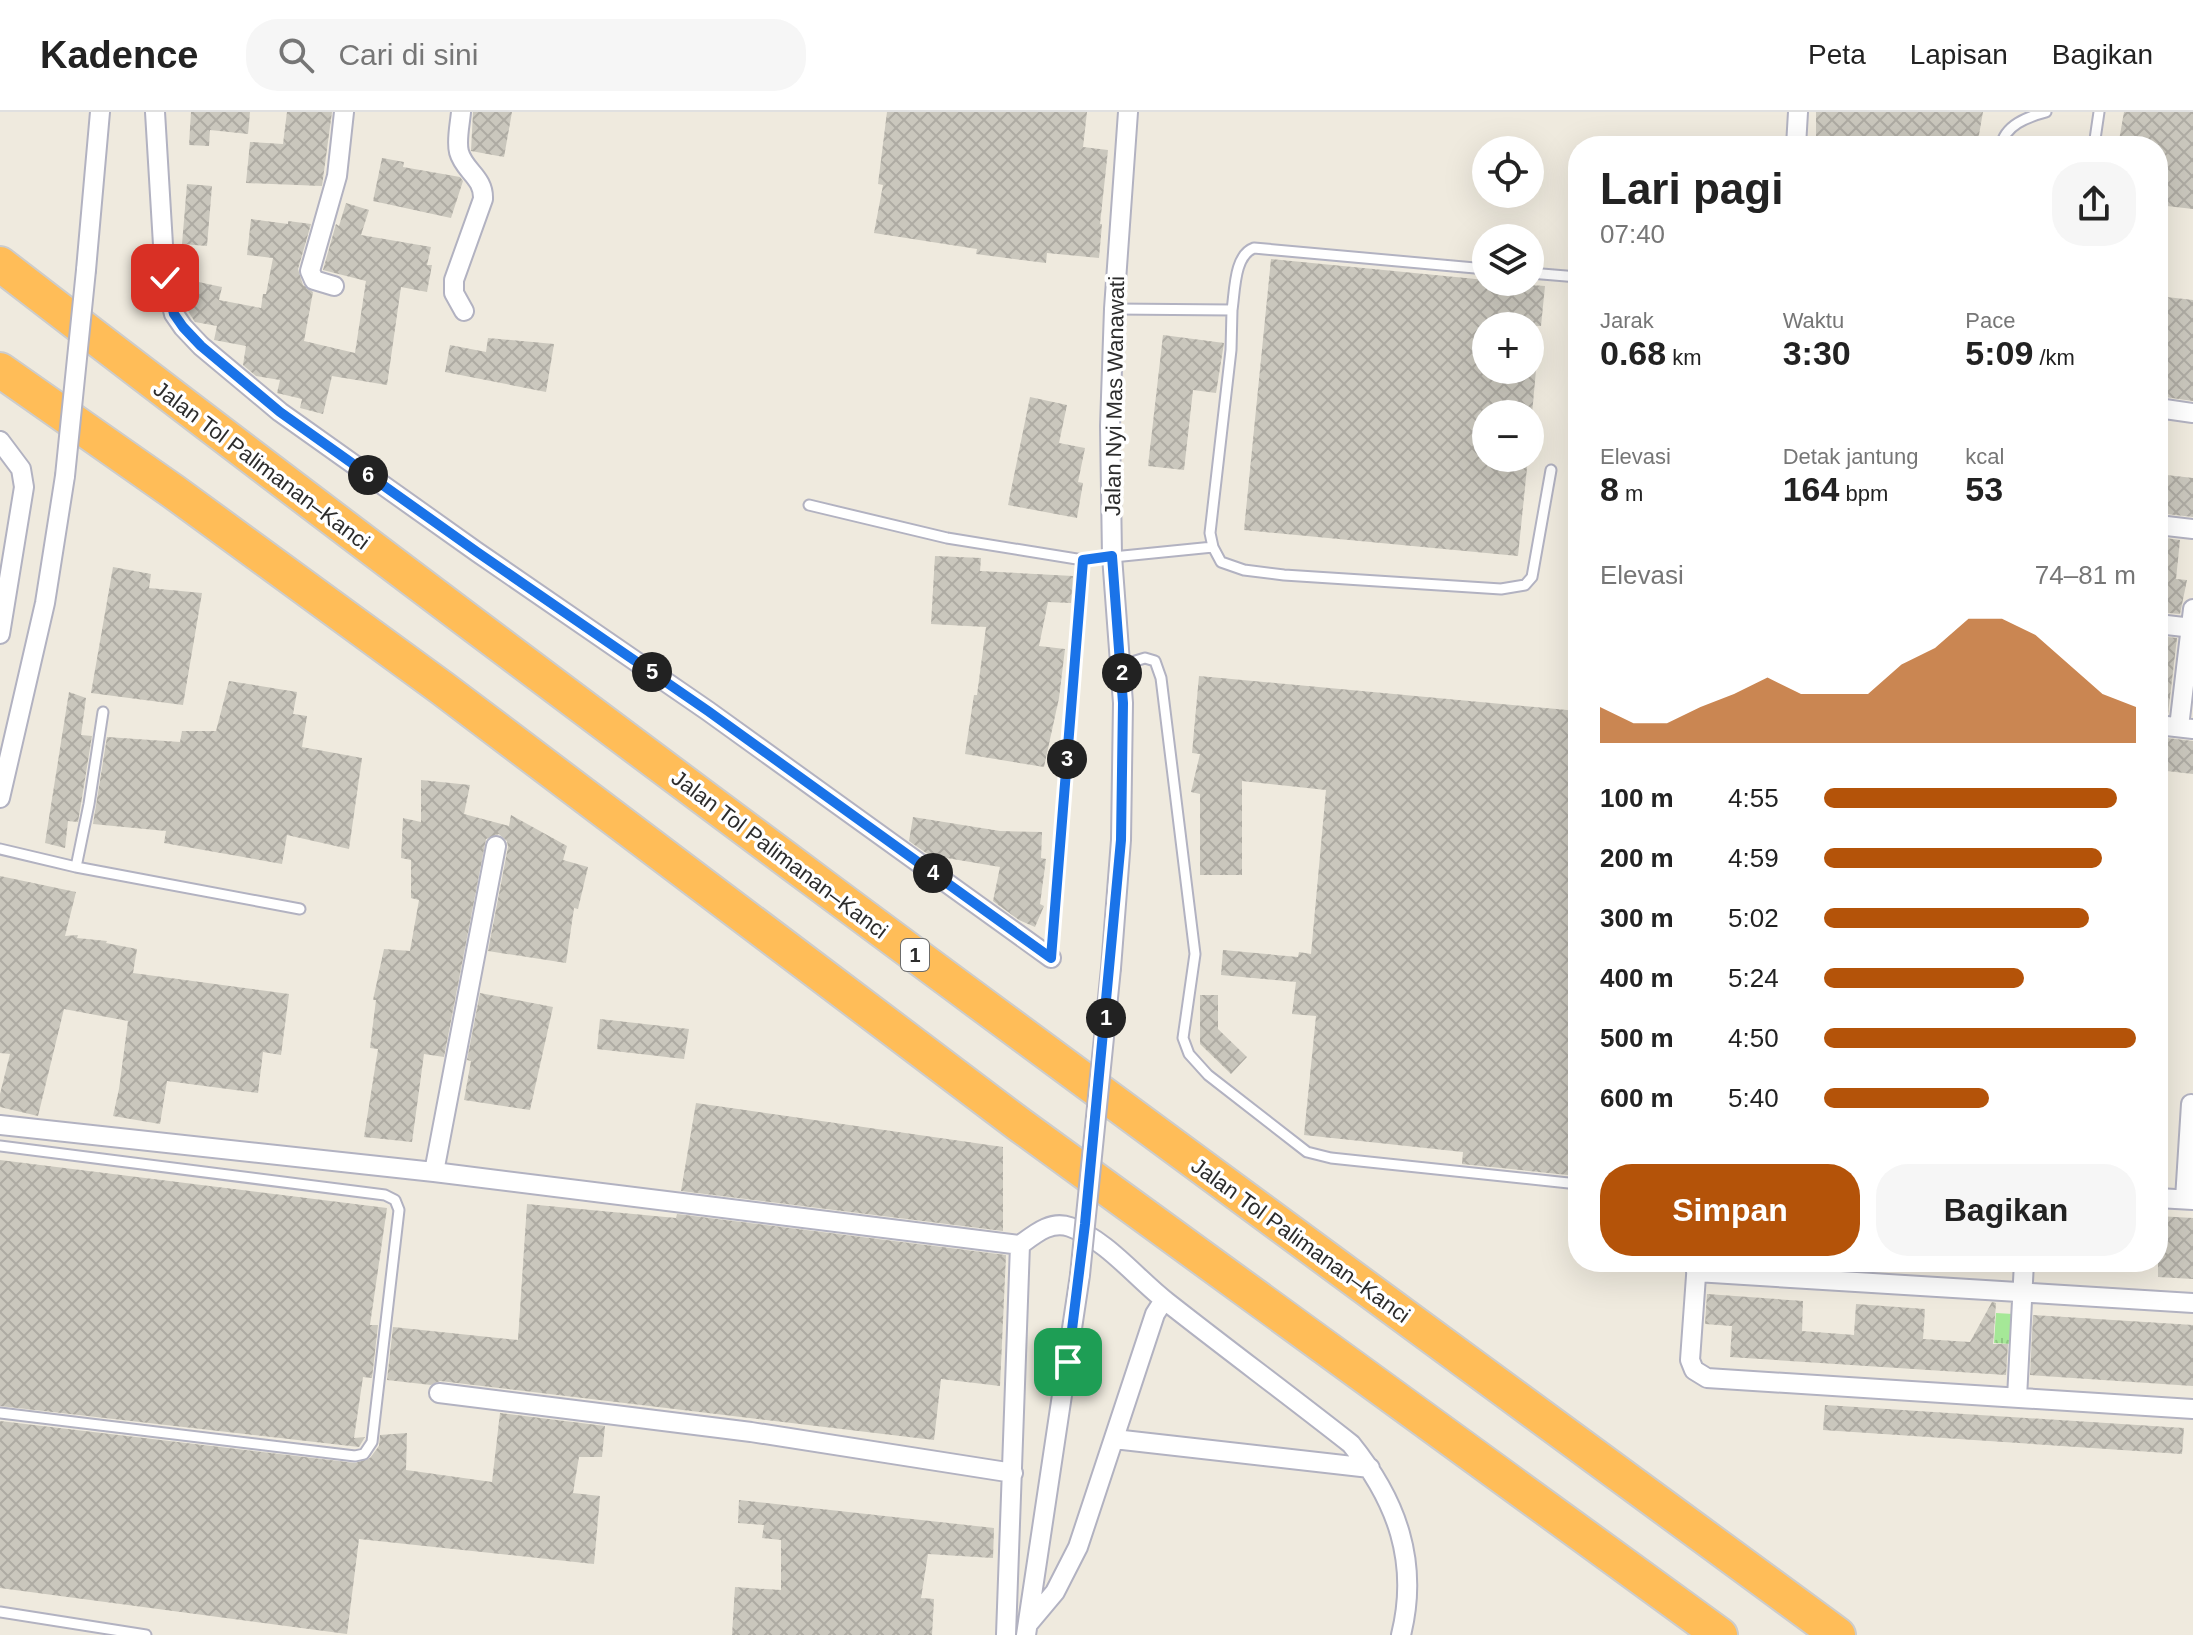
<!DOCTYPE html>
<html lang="id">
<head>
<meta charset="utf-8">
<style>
	:root { --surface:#fff; --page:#f6f6f6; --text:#222; --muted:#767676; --line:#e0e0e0; --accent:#b45309 }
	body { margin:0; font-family:Arial,sans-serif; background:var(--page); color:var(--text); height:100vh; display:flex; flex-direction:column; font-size:30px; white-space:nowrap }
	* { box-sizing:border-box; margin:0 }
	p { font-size:26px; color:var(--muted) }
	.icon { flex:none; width:44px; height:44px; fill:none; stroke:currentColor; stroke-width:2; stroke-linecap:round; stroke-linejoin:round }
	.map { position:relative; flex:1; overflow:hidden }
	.panel { position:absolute; left:1568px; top:24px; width:600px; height:1136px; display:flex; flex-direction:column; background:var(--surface); border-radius:32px; box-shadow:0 8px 32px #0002 }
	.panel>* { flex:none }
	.buttons { position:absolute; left:1472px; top:24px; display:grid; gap:16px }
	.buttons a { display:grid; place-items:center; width:72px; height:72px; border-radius:50%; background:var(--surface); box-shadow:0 8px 32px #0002; font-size:40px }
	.pin { position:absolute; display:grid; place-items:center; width:68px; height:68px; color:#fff; margin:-34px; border-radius:16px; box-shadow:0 4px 12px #0006 }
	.km { position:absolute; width:40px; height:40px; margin:-20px; border-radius:50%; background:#222; color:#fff; font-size:22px; line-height:40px; text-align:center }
	.round { display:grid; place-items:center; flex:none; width:84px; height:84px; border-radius:32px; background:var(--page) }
	.head { display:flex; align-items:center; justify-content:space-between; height:136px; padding:0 32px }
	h1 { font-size:44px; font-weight:800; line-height:60px }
	.stats { display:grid; grid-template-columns:repeat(3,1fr); gap:12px; height:136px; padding:8px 32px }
	.stats div { display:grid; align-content:center }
	.stats b { font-size:34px; font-weight:800 }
	.stats small { font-size:22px; font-weight:400 }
	.stats p { font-size:22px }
	.chart { height:224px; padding:16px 32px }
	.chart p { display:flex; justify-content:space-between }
	.chart svg { width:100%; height:144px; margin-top:8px; fill:var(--accent); opacity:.7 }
	.button { display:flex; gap:16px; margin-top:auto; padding:16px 32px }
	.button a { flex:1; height:92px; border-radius:32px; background:var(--accent); color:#fff; font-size:32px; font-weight:800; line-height:92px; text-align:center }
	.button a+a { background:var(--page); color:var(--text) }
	ul { padding:0 32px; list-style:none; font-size:26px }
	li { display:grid; grid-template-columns:128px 96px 1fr; align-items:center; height:60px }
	li i { height:20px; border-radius:10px; background:var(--accent) }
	header { display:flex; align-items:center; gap:48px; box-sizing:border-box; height:112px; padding:0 40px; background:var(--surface); border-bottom:2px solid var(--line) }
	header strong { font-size:38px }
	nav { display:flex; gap:44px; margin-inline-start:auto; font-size:28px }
	.search { width:560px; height:72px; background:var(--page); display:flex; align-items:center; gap:20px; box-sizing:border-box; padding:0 28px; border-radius:32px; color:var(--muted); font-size:30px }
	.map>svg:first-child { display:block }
	.grass { fill:url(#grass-tufts) }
	.building { fill:url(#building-cross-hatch) }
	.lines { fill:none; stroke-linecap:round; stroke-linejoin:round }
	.service-casing { stroke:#b2b2c1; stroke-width:13 }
	.minor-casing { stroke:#b2b2c1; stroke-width:22 }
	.motorway-casing { stroke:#ccc; stroke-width:38 }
	.service { stroke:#fff; stroke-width:9 }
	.minor { stroke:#fff; stroke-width:18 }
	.motorway { stroke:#ffbd58; stroke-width:34 }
	.minor-bridge-casing { stroke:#b2b2c1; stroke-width:22; stroke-linecap:butt }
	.minor-bridge { stroke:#fff; stroke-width:18 }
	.route-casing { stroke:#fff; stroke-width:16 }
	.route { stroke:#1a73e8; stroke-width:10 }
	.labels { text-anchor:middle; stroke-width:7; stroke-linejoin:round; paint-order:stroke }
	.shield { fill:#fff; stroke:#6b6b6b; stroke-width:2 }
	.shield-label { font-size:20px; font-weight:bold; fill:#2c2c2c }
	.street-label { font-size:22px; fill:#2c2c2c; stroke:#fff }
</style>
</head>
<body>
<header>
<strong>Kadence</strong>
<div class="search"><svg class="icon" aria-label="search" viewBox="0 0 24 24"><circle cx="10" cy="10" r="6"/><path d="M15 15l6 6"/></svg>Cari di sini</div>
<nav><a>Peta</a><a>Lapisan</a><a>Bagikan</a></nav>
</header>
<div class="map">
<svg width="2193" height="1523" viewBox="0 0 2193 1523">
	<defs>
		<pattern id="grass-tufts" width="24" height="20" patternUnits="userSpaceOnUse" patternTransform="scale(2)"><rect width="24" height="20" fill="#a5e897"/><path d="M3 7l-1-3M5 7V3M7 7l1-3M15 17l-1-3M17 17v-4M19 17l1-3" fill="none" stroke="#8ec782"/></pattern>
		<pattern id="building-cross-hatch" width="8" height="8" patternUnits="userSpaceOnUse" patternTransform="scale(2)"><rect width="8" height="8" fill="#cac7bd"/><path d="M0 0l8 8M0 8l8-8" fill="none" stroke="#aeaba3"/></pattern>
	</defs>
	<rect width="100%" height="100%" fill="#efeade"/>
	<path class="grass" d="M1996,1201L2013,1202L2011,1232L1994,1231Z"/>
	<path class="building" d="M191,0H250L248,22L210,18L209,34L189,33Z
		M287,0H332L322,74L246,71L250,30L283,32Z
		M473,0H512L504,45L471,39Z
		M887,0H1087L1083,35L1108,38L1100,112H1102L1099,146L1047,141L1046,151L976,142L977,137L874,121L883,73L878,72Z
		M1816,0H1983L1977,34H1816Z
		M2124,0H2193V97L2158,93V34H2118Z
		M382,46L404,50L403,55L460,65L463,69L451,106L373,89Z
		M187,72L212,74L207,134L182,132Z
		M346,91L369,98L361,123L431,135L427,153H432L427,180L401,175L387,273L332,264L323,302L300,296L302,287L277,281L280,268L256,264L243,253L246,234L214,228L217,214L195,210L184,193L189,168L222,175L219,188L261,196L263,182H266L273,146L247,143L251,107L288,112V109L311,112L298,157L303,173L313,180L304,229L355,241L366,169L323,158L336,112L339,114Z
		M1271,147L1486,168V170L1545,174L1541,214H1486V258H1536L1532,302H1486V346H1528L1518,444L1244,418Z
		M2158,184L2193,188V289L2158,284Z
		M1163,223L1224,231L1216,281L1193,278L1184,358L1148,354Z
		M488,226L554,232L546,280L445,260L450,233L486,240Z
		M1030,285L1067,293L1059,331L1085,336L1078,370L1083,371L1077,406L1008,393Z
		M2158,362L2193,366V405L2158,401Z
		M2158,425L2180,428L2176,467L2187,468L2180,502L2158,500Z
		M935,444L981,446L980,459L1073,464L1071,491L1048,490L1039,534L1065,537L1059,586L1044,655L965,642L974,583H977L986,515L931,512Z
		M113,455L151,462L149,476L202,481L183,593L91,581Z
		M2158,524L2177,526L2168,602L2158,601Z
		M1199,564L1578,599V1064L1462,1052L1463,1040L1304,1023L1316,904L1292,902L1296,870L1221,863L1223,838L1298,845L1299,840L1311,842L1326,678L1242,669V763H1200V682L1191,680L1200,642L1192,641Z
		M229,569L297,580L293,602L307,604L302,635L362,646L349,737L287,723L282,752L164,731L166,719L93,712L107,625L180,630L182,619H216Z
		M69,580L86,586L81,623L92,624L78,710L68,709L65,736L45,731Z
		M2158,625L2193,629V662L2158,658Z
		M421,668L470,673L464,702L509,714L511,703L567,734L563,748L588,755L578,797L574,796L566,851L488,839L508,735L507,729L499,722L486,727L444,945L424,942L412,1030L364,1025L378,937L370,936L376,888H373L384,837L410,839L419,788L411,786V748L401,746L403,706L421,710Z
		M913,705L1000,719L1042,720L1041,746L1046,747L1040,792L1044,794L1035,815L1019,808L993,789L1000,755L929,743L909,729Z
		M0,764L76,780L65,824L78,823L77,826L107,829L106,831L137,837L133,861L289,882L281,943L263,940L258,981L167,969L160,1012L113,1004L119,977L128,909L64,897L38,1004L0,995V982L10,942L0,941Z
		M480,881L553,895L530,998L464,988L471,949L467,948Z
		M1200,883H1218V917L1247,945L1231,962L1200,932Z
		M600,907L689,917L684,947L597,937Z
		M696,991L1003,1035V1119L681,1079Z
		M0,1048L387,1096L370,1213H378L372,1266L363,1265L354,1326L365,1325L359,1335L0,1294Z
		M527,1092L676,1106L677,1102L1006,1143L1000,1274L941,1267L934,1328L440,1269L431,1273L387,1268L393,1215L518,1228Z
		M2158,1104L2193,1106V1167L2158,1165Z
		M1707,1182L1803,1189L1802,1219L1854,1223L1856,1192L1925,1197L1923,1227L1970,1230L1992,1190L1996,1191L1993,1232H2008L2006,1263L1730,1245L1732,1214L1705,1212Z
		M2033,1203L2193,1213V1274L2030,1263Z
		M1825,1293L2184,1316L2182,1342L1823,1318Z
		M500,1301L605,1314L602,1345H579L573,1381L600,1384L594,1452L359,1427L347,1522L0,1476V1309L355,1351L370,1346L379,1334L380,1323L407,1321L406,1358L492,1370Z
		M739,1388L994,1416L993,1446L928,1442L921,1486L934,1487L932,1523H732L735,1475L781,1478V1428L762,1426L764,1413L738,1411Z"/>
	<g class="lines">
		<defs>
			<path id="service" d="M2001,34C2005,13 2027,5 2046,0
				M2094,34L2099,0
				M1530,161L1578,165
				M1114,197L1232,198L1231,238L1210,421L1213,435L1221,450L1244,458L1284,463L1501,477L1525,473L1532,465L1551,358
				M1232,198C1235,179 1234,143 1254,136L1486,157
				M809,393L947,426L1083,448
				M1122,553L1145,546L1155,549L1161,566L1195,842L1183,926L1189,942L1208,963L1307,1040L1331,1046L1578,1072
				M0,737L76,755L89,692L103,600
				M76,755L300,797
				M1051,846L1083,448L1213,435
				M0,1034L385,1083L395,1088L399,1098L372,1330L364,1342L355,1344L0,1301
				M0,1500L146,1523"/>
			<path id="minor" d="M155,0L165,166L174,202L183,215L201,234L280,300L477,440L708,599L1051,846
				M461,0C460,12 456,29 459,40C464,59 484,65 483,87L454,168V181L464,199
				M1796,34L1798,0
				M86,158L100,0
				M334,174L314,168L310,159L337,64L344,0
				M2158,296L2193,301
				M0,329L21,357L24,375L0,522
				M2158,413L2193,417
				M2158,512L2193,516
				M2158,613L2193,617
				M2179,615L2193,497
				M0,686L45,491L65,364
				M1111,856L1121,728L1123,591L1112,444L1110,314L1114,197L1128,0
				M0,1013L434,1060L1020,1133C1035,1122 1051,1108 1070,1115C1107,1128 1136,1166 1167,1190C1228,1238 1290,1284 1351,1332C1397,1389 1419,1450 1401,1523
				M434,1060L496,734
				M2158,1086L2193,1088
				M2185,1087L2191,992
				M1697,1150L1690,1248L1694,1258L1707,1266L2193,1297
				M1696,1160L2193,1191
				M439,1281L751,1320L1013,1361
				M2017,1286L2024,1150
				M1114,1327L1370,1356
				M1029,1511L1055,1480L1078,1435L1155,1202L1164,1188
				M1006,1523L1020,1133
				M1026,1523L1080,1163"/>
			<path id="motorway" d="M0,152C605,619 1222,1070 1838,1523
				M0,258L174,380L442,576L1020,1013L1720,1523"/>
		</defs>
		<use href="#service" class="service-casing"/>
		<use href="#minor" class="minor-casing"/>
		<use href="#motorway" class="motorway-casing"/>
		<use href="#service" class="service"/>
		<use href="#minor" class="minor"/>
		<use href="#motorway" class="motorway"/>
		<defs>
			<path id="minor-bridge" d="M65,364L86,158
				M1080,1163L1111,856"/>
		</defs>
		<use href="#minor-bridge" class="minor-bridge-casing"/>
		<use href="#minor-bridge" class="minor-bridge"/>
	</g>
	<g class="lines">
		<defs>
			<path id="route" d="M165,166L174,202L183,215L201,234L280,300L477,440L708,599L1051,846L1083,448L1112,444L1123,591L1121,728L1085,1112L1068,1250"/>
		</defs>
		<use href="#route" class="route-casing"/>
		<use href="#route" class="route"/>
	</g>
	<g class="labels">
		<rect class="shield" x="901" y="827" width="28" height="32" rx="6"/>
		<g class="shield-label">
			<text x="915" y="850">1</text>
		</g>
		<g class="street-label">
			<text transform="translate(1114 284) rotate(-89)" y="8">Jalan Nyi Mas Wanawati</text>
			<text transform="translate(262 353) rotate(37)" y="8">Jalan Tol Palimanan–Kanci</text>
			<text transform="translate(780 742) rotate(37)" y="8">Jalan Tol Palimanan–Kanci</text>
			<text transform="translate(1301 1128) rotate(36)" y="8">Jalan Tol Palimanan–Kanci</text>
		</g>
	</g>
</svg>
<div class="buttons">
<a><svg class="icon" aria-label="locate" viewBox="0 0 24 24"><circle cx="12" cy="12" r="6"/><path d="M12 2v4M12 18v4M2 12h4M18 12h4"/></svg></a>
<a><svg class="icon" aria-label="layers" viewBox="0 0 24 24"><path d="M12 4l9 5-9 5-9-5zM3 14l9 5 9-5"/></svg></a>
<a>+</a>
<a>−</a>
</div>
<div class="pin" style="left:1068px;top:1250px;background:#1e9e55"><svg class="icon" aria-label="arrive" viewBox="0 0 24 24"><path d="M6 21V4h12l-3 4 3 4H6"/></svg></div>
<div class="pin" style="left:165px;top:166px;background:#d93025"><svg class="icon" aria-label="check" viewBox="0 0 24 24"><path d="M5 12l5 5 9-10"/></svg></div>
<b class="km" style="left:1106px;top:906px">1</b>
<b class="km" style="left:1122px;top:561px">2</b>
<b class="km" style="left:1067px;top:647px">3</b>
<b class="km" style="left:933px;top:761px">4</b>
<b class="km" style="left:652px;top:560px">5</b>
<b class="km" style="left:368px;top:363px">6</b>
<section class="panel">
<div class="head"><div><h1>Lari pagi</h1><p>07:40</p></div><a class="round"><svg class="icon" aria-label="share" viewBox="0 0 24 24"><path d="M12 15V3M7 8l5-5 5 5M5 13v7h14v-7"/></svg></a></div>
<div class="stats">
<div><p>Jarak</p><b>0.68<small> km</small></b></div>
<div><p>Waktu</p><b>3:30</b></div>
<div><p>Pace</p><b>5:09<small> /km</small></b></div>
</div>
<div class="stats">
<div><p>Elevasi</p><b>8<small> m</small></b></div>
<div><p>Detak jantung</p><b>164<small> bpm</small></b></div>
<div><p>kcal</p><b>53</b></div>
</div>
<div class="chart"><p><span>Elevasi</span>74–81 m</p>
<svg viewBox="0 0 160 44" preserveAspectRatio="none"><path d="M0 44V33L10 38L20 38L30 33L40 29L50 24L60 29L70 29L80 29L90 20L100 15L110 6L120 6L130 11L140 20L150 29L160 33V44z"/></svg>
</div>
<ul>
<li><b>100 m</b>4:55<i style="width:94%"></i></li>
<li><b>200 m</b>4:59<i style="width:89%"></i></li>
<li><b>300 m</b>5:02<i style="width:85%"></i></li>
<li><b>400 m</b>5:24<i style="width:64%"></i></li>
<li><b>500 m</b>4:50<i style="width:100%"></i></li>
<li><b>600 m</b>5:40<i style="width:53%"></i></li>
</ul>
<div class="button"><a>Simpan</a><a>Bagikan</a></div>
</section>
</div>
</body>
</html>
